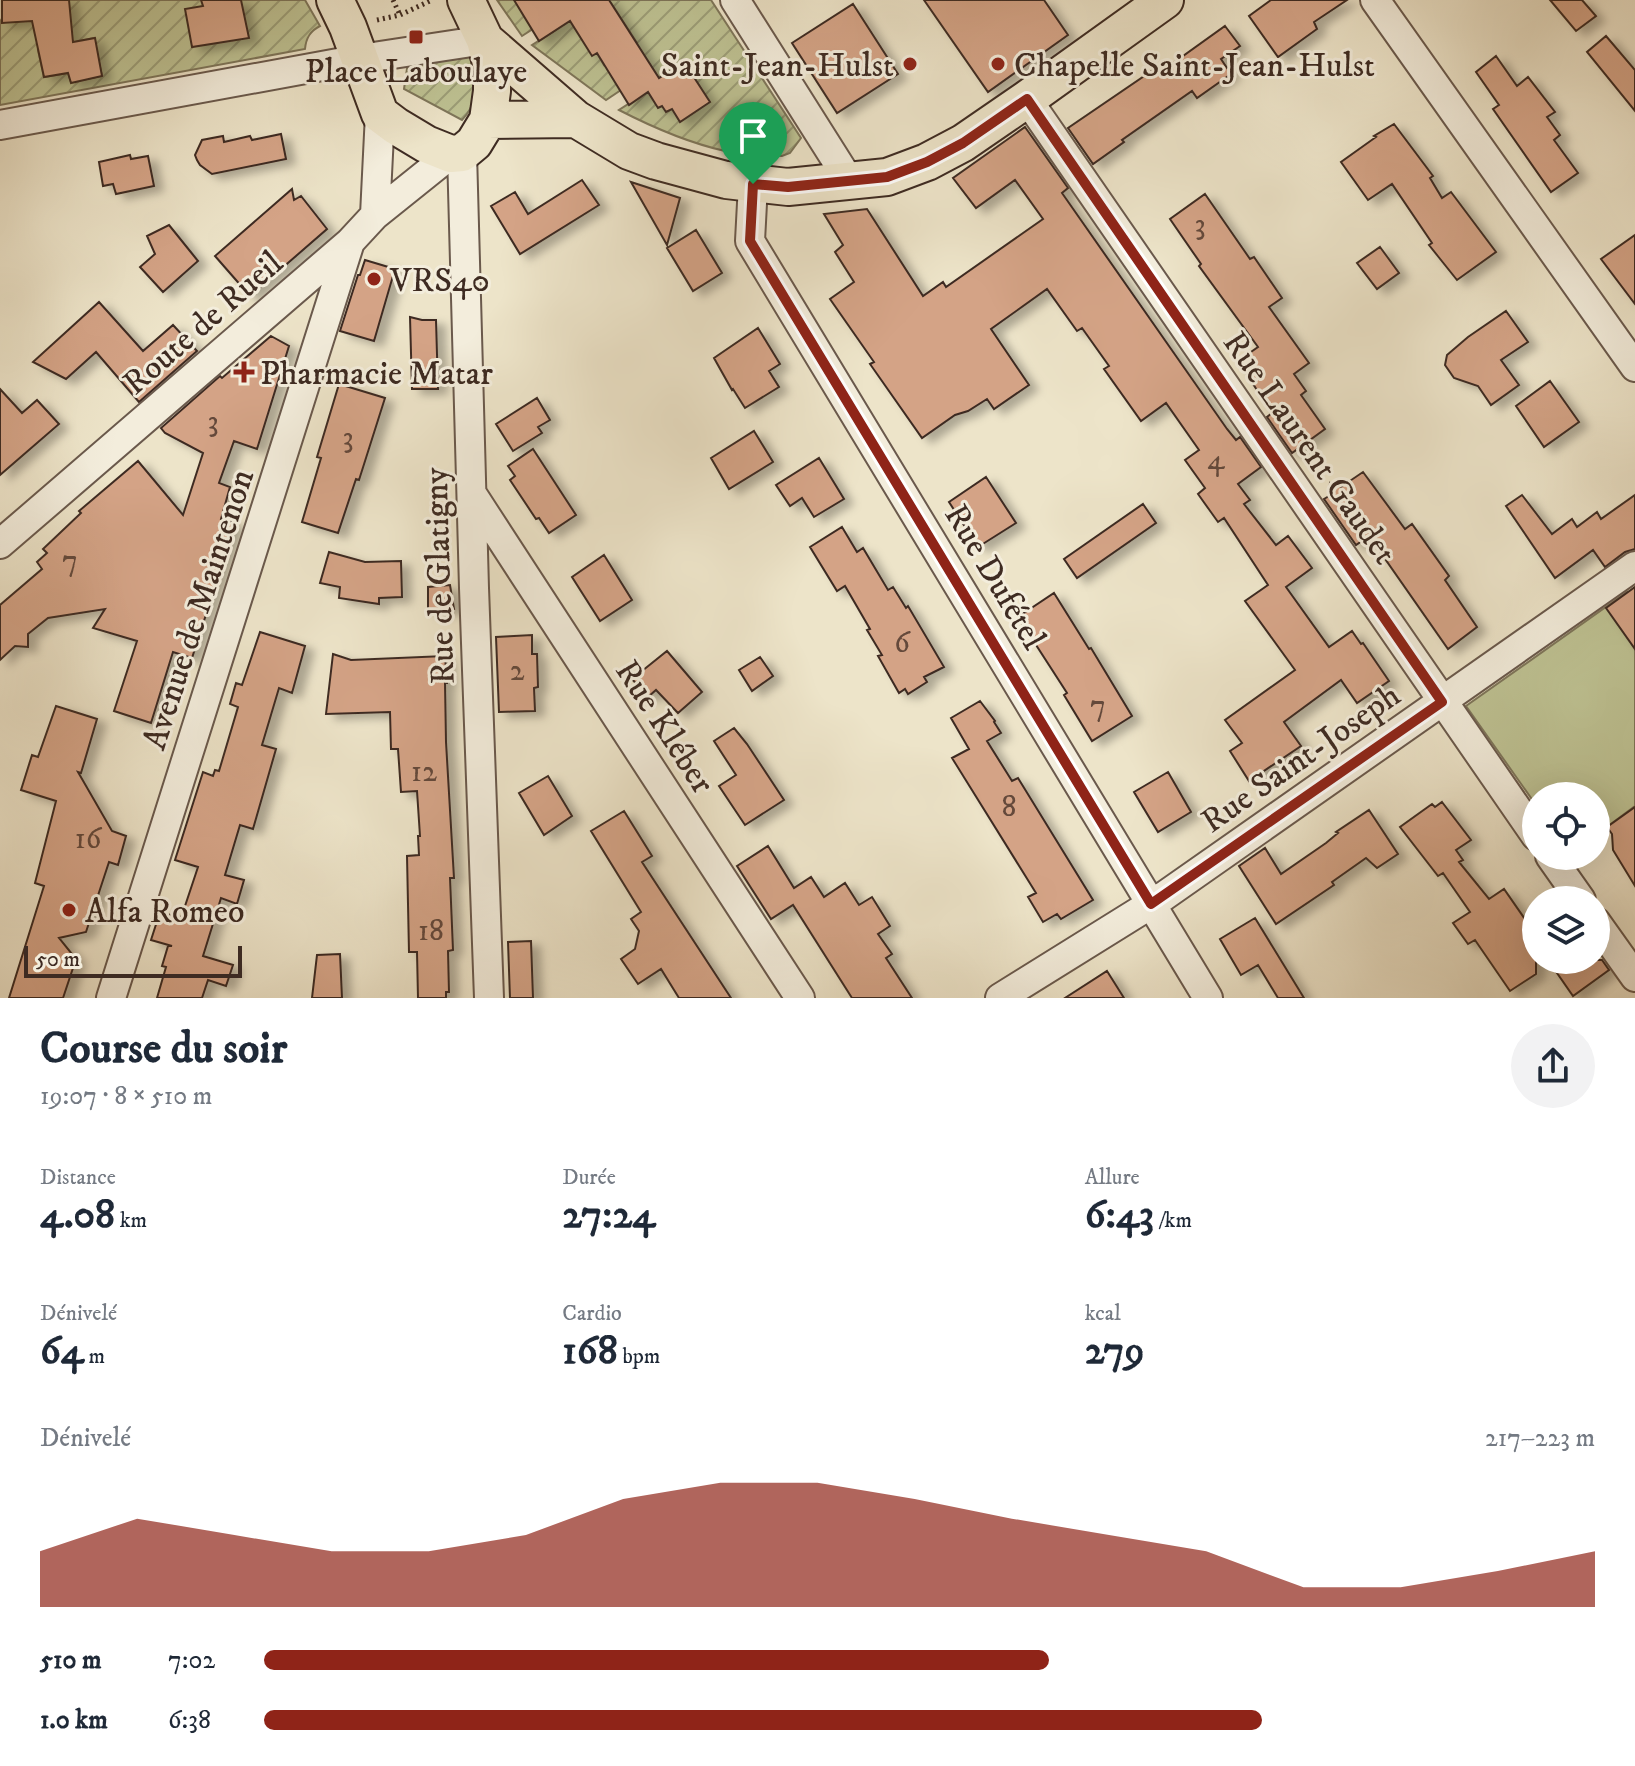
<!DOCTYPE html>
<html lang="fr">
<head>
<meta charset="utf-8">
<style>
	:root { --surface:#fff; --page:#f2f2f3; --text:#1f2937; --muted:#747a83; --accent:#8f2418 }
	body { margin:0; font-family:"IM FELL DW Pica",serif; background:var(--page); color:var(--text); height:100vh; display:flex; flex-direction:column; font-size:30px; white-space:nowrap }
	* { box-sizing:border-box; margin:0 }
	p { font-size:26px; color:var(--muted) }
	.icon { flex:none; width:44px; height:44px; fill:none; stroke:currentColor; stroke-width:2; stroke-linecap:round; stroke-linejoin:round }
	.map { position:relative; height:998px; overflow:hidden }
	.details { display:flex; flex-direction:column; background:var(--surface); flex:1 }
	.details>* { flex:none }
	.controls { position:absolute; left:1522px; top:782px; display:grid; gap:16px }
	.controls a { display:grid; place-items:center; width:88px; height:88px; border-radius:50%; background:var(--surface); box-shadow:0 8px 32px #0002; font-size:40px }
	.scale { position:absolute; left:24px; bottom:20px; width:218px; box-sizing:border-box; padding-left:8px; border:4px solid #3e2b22; border-top:0; font-size:22px; line-height:28px; white-space:nowrap; color:#3e2b22; -webkit-text-stroke:6px #f3eddc; paint-order:stroke }
	.pin { position:absolute; display:grid; place-items:center; width:68px; height:68px; color:#fff; margin:-82px -34px; border-radius:50% 50% 50% 0; rotate:-45deg; box-shadow:0 0 8px #0007 }
	.pin .icon { rotate:45deg }
	.round { display:grid; place-items:center; flex:none; width:84px; height:84px; border-radius:42px; background:var(--page) }
	.head { display:flex; align-items:center; justify-content:space-between; height:136px; padding:0 40px }
	h1 { font-size:44px; font-weight:700; line-height:60px }
	.metrics { display:grid; grid-template-columns:repeat(3,1fr); gap:12px; height:136px; padding:8px 40px }
	.metrics div { display:grid; align-content:center }
	.metrics b { font-size:40px; font-weight:700 }
	.metrics small { font-size:22px; font-weight:400 }
	.metrics p { font-size:22px }
	.chart { height:224px; padding:16px 40px }
	.chart p { display:flex; justify-content:space-between }
	.chart svg { width:100%; height:144px; margin-top:8px; fill:var(--accent); opacity:.7 }
	ul { padding:0 40px; list-style:none; font-size:26px }
	li { display:grid; grid-template-columns:128px 96px 1fr; align-items:center; height:60px }
	li i { height:20px; border-radius:10px; background:var(--accent) }
	.map>svg:first-child { display:block }
	.garden { fill:url(#garden-furrows); stroke:#7e765a; stroke-width:2; fill-rule:evenodd }
	.pitch { fill:#bec293; stroke:#7e765a; stroke-width:2 }
	.building { fill:#d4a386; stroke:#3e2b22; stroke-width:2; filter:url(#shadow) }
	.lines { fill:none; stroke-linecap:round; stroke-linejoin:round }
	.minor-casing { stroke:#6a594c; stroke-width:32 }
	.major-casing { stroke:#3e2b22; stroke-width:40 }
	.path { stroke:#3e2b22; stroke-width:5; stroke-dasharray:2 4; stroke-linecap:butt }
	.minor { stroke:#f3eddc; stroke-width:28 }
	.major { stroke:#ede4c9; stroke-width:36 }
	.route-casing { stroke:#fff; stroke-width:16 }
	.route { stroke:#8f2418; stroke-width:10 }
	.poi-dot { fill:#8f2418; stroke:#f3eddc; stroke-width:3 }
	.labels { text-anchor:middle; stroke-width:6; stroke-linejoin:round; paint-order:stroke }
	.number-label { font-size:30px; fill:#64493b }
	.poi-label { font-size:34px; fill:#3e2b22; stroke:#f3eddc; text-anchor:start }
	.street-label { font-size:34px; fill:#3e2b22; stroke:#f3eddc }
</style>
</head>
<body>
<div class="map">
<svg width="1635" height="998" viewBox="0 0 1635 998">
	<defs>
		<pattern id="garden-furrows" width="10" height="10" patternUnits="userSpaceOnUse" patternTransform="scale(2)"><rect width="10" height="10" fill="#bec293"/><path d="M-1 1l2-2M0 10L10 0M9 11l2-2" fill="none" stroke="#9c9e78"/></pattern>
		<filter id="shadow"><feDropShadow dx="9" dy="5" stdDeviation="4" flood-color="#0004"/></filter>
	</defs>
	<rect width="100%" height="100%" fill="#ede4c9"/>
	<filter id="stains"><feTurbulence type="fractalNoise" baseFrequency=".0025" numOctaves="4"/><feColorMatrix values="0 0 0 0 .2 0 0 0 0 .09 0 0 0 0 .02 0 0 0 .5 -.17"/></filter>
	<radialGradient id="worn" r=".72"><stop offset=".6" stop-color="#630" stop-opacity="0"/><stop offset="1" stop-color="#630" stop-opacity=".3"/></radialGradient>
	<path class="garden" d="M69,0H305L320,26C310,31 306,38 305,49L0,105V20L2,23ZM94,38L102,76L71,82L68,73L44,77L38,50Z
		M497,0H603L597,53L604,65L637,43L609,0H711L801,138L790,153L782,156C763,154 743,155 725,151C689,143 652,127 619,110L639,97L633,82L606,100L532,45L554,31L547,20L522,36Z
		M460,55L475,58C475,84 480,101 462,120L404,89L408,62Z"/>
	<path class="pitch" d="M1627,592L1635,604V806L1596,835V796H1536V805L1466,706Z"/>
	<path class="building" d="M2,0H69L73,42L95,38L102,76L71,83L68,73L44,77L32,21L2,23Z
		M201,0H241L249,38L192,47L185,9L203,6Z
		M514,0H609L659,78L684,62L710,102L680,122L672,109L666,112L662,106L658,108L648,92L629,105L597,53L592,56L570,21L539,41Z
		M924,0H1044L1068,35L988,92Z
		M1271,0H1347L1314,22L1317,29L1278,57L1249,16Z
		M1550,0H1582L1596,16L1576,31Z
		M853,4L898,74L837,113L792,43Z
		M1225,26L1240,46L1221,59L1231,74L1197,98L1192,91L1122,140L1124,142L1093,164L1068,128L1159,66L1162,71Z
		M1606,36L1635,70V111L1587,52Z
		M1496,56L1517,86L1528,77L1555,112L1547,117L1560,135L1554,140L1578,173L1551,192L1493,109L1499,105L1476,72Z
		M1394,124L1433,176L1430,178L1442,198L1451,192L1496,252L1457,280L1429,245L1432,243L1392,184L1368,200L1341,162L1376,137L1374,136Z
		M1025,127L1068,188L1062,193L1227,429L1236,440L1240,437L1261,467L1238,484L1250,500L1244,504L1276,545L1288,536L1312,568L1286,587L1329,647L1352,631L1361,644L1363,643L1389,681L1357,703L1341,680L1284,722L1301,746L1249,781L1230,751L1242,743L1225,720L1295,670L1245,601L1268,585L1224,518L1218,522L1198,494L1205,488L1185,460L1199,450L1166,403L1141,421L1104,369L1109,366L1082,328L1077,331L1047,289L991,329L1029,385L994,409L987,399L968,411L955,415L922,438L870,364L874,362L830,299L854,282L835,252L843,245L824,214L867,209L923,296L943,282L946,287L1043,219L1015,180L976,208L953,178Z
		M281,134L286,159L212,174L200,165L197,160L195,155L202,140L223,136L224,142L250,136L252,140Z
		M130,155L131,159L148,156L154,186L116,194L113,184L103,186L99,162Z
		M582,180L599,205L520,254L491,206L515,192L528,214Z
		M631,182L680,198L667,245Z
		M292,189L294,200L301,196L327,229L250,296L215,256Z
		M1205,194L1250,259L1254,257L1282,298L1269,307L1309,363L1294,374L1306,391L1301,395L1325,429L1292,453L1267,417L1272,413L1238,361L1258,347L1199,266L1201,264L1170,219Z
		M169,225L198,261L163,292L140,267L155,254L147,236Z
		M696,230L722,273L693,291L667,248Z
		M1635,235V304L1601,259Z
		M1380,247L1399,273L1377,289L1357,263Z
		M365,260L395,269L374,341L340,331L358,275H360Z
		M99,302L143,351L173,325L197,351L139,402L96,352L66,379L33,362Z
		M1506,311L1528,342L1501,360L1519,385L1491,405L1478,386L1454,378L1445,365L1447,355L1468,337Z
		M410,317L422,320H436L438,389H412Z
		M758,328L780,364L769,371L779,387L745,408L733,389L732,390L714,358Z
		M271,336L289,346L257,449L234,441L219,483L230,487L221,519L235,523L212,596L192,658L173,652L151,723L114,711L137,641L93,628L105,609L48,618L28,634V647L15,646L0,660V605L42,569L37,562L47,553L43,549L81,513L79,511L138,461L183,515L203,453L165,433L161,428L220,376L222,378Z
		M1550,381L1579,422L1544,447L1516,406Z
		M339,384L385,398L359,480L356,479L338,533L302,522L321,458L317,457Z
		M0,389L22,413L37,400L59,424L0,475Z
		M537,398L550,420L538,427L542,433L513,451L496,424Z
		M754,431L773,462L729,489L711,458Z
		M533,449L576,515L549,533L539,518L536,519L510,480L515,476L508,466Z
		M819,458L844,499L814,517L802,498L790,506L776,485Z
		M1363,472L1405,529L1412,524L1449,576L1445,580L1477,627L1448,649L1369,536L1356,545L1324,499L1329,496L1330,483L1341,487Z
		M986,477L1016,523L978,547L949,502Z
		M1522,495L1552,534L1572,519L1577,527L1597,512L1601,519L1635,495V549L1625,552L1605,567L1593,550L1555,578L1506,506Z
		M1143,504L1156,523L1077,578L1064,559Z
		M842,527L857,552L863,548L888,590L893,587L906,608L908,606L944,667L924,677L927,682L908,694L905,689L899,693L878,656L882,655L867,630L870,629L845,586L837,591L810,547Z
		M329,552L365,562L401,561L402,597L379,598V604L339,598L340,587L320,583Z
		M604,555L632,600L600,621L572,577Z
		M450,585L454,609L428,610V587Z
		M1635,587V649L1606,608Z
		M1054,593L1089,649L1091,648L1132,716L1092,741L1064,695L1067,693L1018,617Z
		M260,632L305,646L292,693L279,688L262,745L276,749L253,829L240,825L225,875L244,880L237,904L221,898L203,956L233,965L226,986L208,980L202,998H157L166,967L162,966L168,946H172L151,940L160,912L181,918L198,867L175,860L203,772L213,776L215,770L219,771L238,707L230,704L236,683L242,685Z
		M532,635V654H537L538,687L534,688L535,711L499,712L496,637Z
		M667,651L702,692L678,713L656,690L648,697L632,679Z
		M333,654L351,660L445,656L447,683H445L446,742L454,878H450L453,950L448,951L449,992H446V998H418L417,952H409L407,856L419,855L418,836H420L417,791L401,792L398,749H391L390,712L326,714Z
		M760,657L773,676L752,691L739,670Z
		M980,701L995,721L994,722L1001,733L987,741L1012,781L1018,778L1093,900L1061,919L1057,914L1043,922L1028,897L1036,893L952,758L969,749L951,718Z
		M56,706L97,719L81,773L78,772L112,831L126,836L118,865L109,862L86,932L59,938L76,959L63,998H9L44,886L35,883L56,801L21,790L32,755L38,757Z
		M734,728L747,744L784,800L745,825L719,786L736,775L714,741Z
		M1168,772L1191,812L1158,832L1134,792Z
		M548,776L572,816L544,835L519,793Z
		M1442,802L1471,840L1456,850L1463,860L1459,862L1489,899L1504,889L1536,935V974L1510,991L1475,940L1468,944L1453,923L1470,912L1443,873L1438,876L1400,827L1432,804L1435,807Z
		M1635,807V886L1613,850L1612,834L1607,827Z
		M1369,810L1398,854L1377,868L1366,858L1332,882L1334,885L1276,924L1239,866L1265,848L1281,874L1326,843L1338,833L1336,832Z
		M624,811L652,856L642,862L731,998H679L661,969L638,984L621,959L635,949L639,931L631,919L641,912L591,831Z
		M768,846L794,888L811,877L824,897L845,883L859,905L872,897L890,926L878,934L892,954L886,958L912,998H852L793,905L771,919L737,866Z
		M1255,918L1304,998H1278L1258,965L1241,975L1220,939Z
		M531,941L533,998H510L508,942Z
		M340,954L342,998H312L317,955Z
		M1548,960H1602L1609,970L1573,996Z
		M1107,971L1124,998H1065Z"/>
	<g class="lines">
		<defs>
			<path id="minor" d="M735,0L850,182
				M1375,0L1635,367
				M1027,99L1536,836
				M0,125L360,59L485,40
				M462,153L474,588L489,998
				M753,184L750,241L1208,998
				M375,215L380,114
				M472,494L800,998
				M0,544L350,242L375,215L451,154
				M1550,856L1581,900
				M1596,922L1635,977
				M111,998L350,242
				M1000,998L1164,896L1635,566"/>
			<path id="major" d="M335,0L348,27L380,114L396,126L426,144L451,154L462,153L474,143L488,120L492,91V67L485,40L466,0
				M485,40L576,119L629,151L656,161L726,180L788,187L887,177L927,162L963,143L1027,99L1165,0
				M488,120L576,119"/>
		</defs>
		<use href="#minor" class="minor-casing"/>
		<use href="#major" class="major-casing"/>
		<path class="path" d="M393,0L400,15
			M377,20L400,15L432,0"/>
		<use href="#minor" class="minor"/>
		<use href="#major" class="major"/>
	</g>
	<g class="lines">
		<defs>
			<path id="route" d="M1027,99L1442,702L1151,904L750,241L753,184L788,187L887,177L927,162L963,143Z"/>
		</defs>
		<use href="#route" class="route-casing"/>
		<use href="#route" class="route"/>
	</g>
	<g class="poi-dot">
		<rect x="408" y="29" width="16" height="16" rx="4"/>
		<circle cx="910" cy="64" r="8"/>
		<circle cx="998" cy="64" r="8"/>
		<circle cx="374" cy="279" r="8"/>
		<path d="M240 360h8v8h8v8h-8v8h-8v-8h-8v-8h8z"/>
		<circle cx="69" cy="910" r="8"/>
	</g>
	<g class="labels">
		<g class="number-label">
			<text x="1200" y="234">3</text>
			<text x="213" y="431">3</text>
			<text x="348" y="447">3</text>
			<text x="1216" y="469">4</text>
			<text x="70" y="570">7</text>
			<text x="902" y="652">6</text>
			<text x="517" y="680">2</text>
			<text x="1098" y="715">7</text>
			<text x="424" y="781">12</text>
			<text x="1009" y="816">8</text>
			<text x="88" y="848">16</text>
			<text x="431" y="940">18</text>
		</g>
		<g class="poi-label">
			<text x="894" y="76" text-anchor="end">Saint-Jean-Hulst</text>
			<text x="1014" y="76">Chapelle Saint-Jean-Hulst</text>
			<text x="416" y="82" text-anchor="middle">Place Laboulaye</text>
			<text x="390" y="291">VRS40</text>
			<text x="260" y="384">Pharmacie Matar</text>
			<text x="85" y="922">Alfa Romeo</text>
		</g>
		<g class="street-label">
			<text transform="translate(202 322) rotate(-41)" y="12">Route de Rueil</text>
			<text transform="translate(1311 447) rotate(55)" y="12">Rue Laurent Gaudet</text>
			<text transform="translate(438 576) rotate(-92)" y="12">Rue de Glatigny</text>
			<text transform="translate(996 576) rotate(59)" y="12">Rue Dufétel</text>
			<text transform="translate(197 609) rotate(-72)" y="12">Avenue de Maintenon</text>
			<text transform="translate(666 726) rotate(57)" y="12">Rue Kléber</text>
			<text transform="translate(1300 757) rotate(-35)" y="12">Rue Saint-Joseph</text>
		</g>
	</g>
	<rect width="100%" height="100%" filter="url(#stains)"/>
	<rect width="100%" height="100%" fill="url(#worn)"/>
</svg>
<div class="controls">
<a><svg class="icon" aria-label="locate" viewBox="0 0 24 24"><circle cx="12" cy="12" r="6"/><path d="M12 2v4M12 18v4M2 12h4M18 12h4"/></svg></a>
<a><svg class="icon" aria-label="layers" viewBox="0 0 24 24"><path d="M12 4l9 5-9 5-9-5zM3 14l9 5 9-5"/></svg></a>
</div>
<div class="scale">50 m</div>
<div class="pin" style="left:753px;top:184px;background:#1e9e55"><svg class="icon" aria-label="arrive" viewBox="0 0 24 24"><path d="M6 21V4h12l-3 4 3 4H6"/></svg></div>
</div>
<section class="details">
<div class="head"><div><h1>Course du soir</h1><p>19:07 · 8 × 510 m</p></div><a class="round"><svg class="icon" aria-label="share" viewBox="0 0 24 24"><path d="M12 15V3M7 8l5-5 5 5M5 13v7h14v-7"/></svg></a></div>
<div class="metrics">
<div><p>Distance</p><b>4.08<small> km</small></b></div>
<div><p>Durée</p><b>27:24</b></div>
<div><p>Allure</p><b>6:43<small> /km</small></b></div>
</div>
<div class="metrics">
<div><p>Dénivelé</p><b>64<small> m</small></b></div>
<div><p>Cardio</p><b>168<small> bpm</small></b></div>
<div><p>kcal</p><b>279</b></div>
</div>
<div class="chart"><p><span>Dénivelé</span>217–223 m</p>
<svg viewBox="0 0 160 44" preserveAspectRatio="none"><path d="M0 44V27L10 17L20 22L30 27L40 27L50 22L60 11L70 6L80 6L90 11L100 17L110 22L120 27L130 38L140 38L150 33L160 27V44z"/></svg>
</div>
<ul>
<li><b>510 m</b>7:02<i style="width:59%"></i></li>
<li><b>1.0 km</b>6:38<i style="width:75%"></i></li>
</ul>
</section>
</body>
</html>
